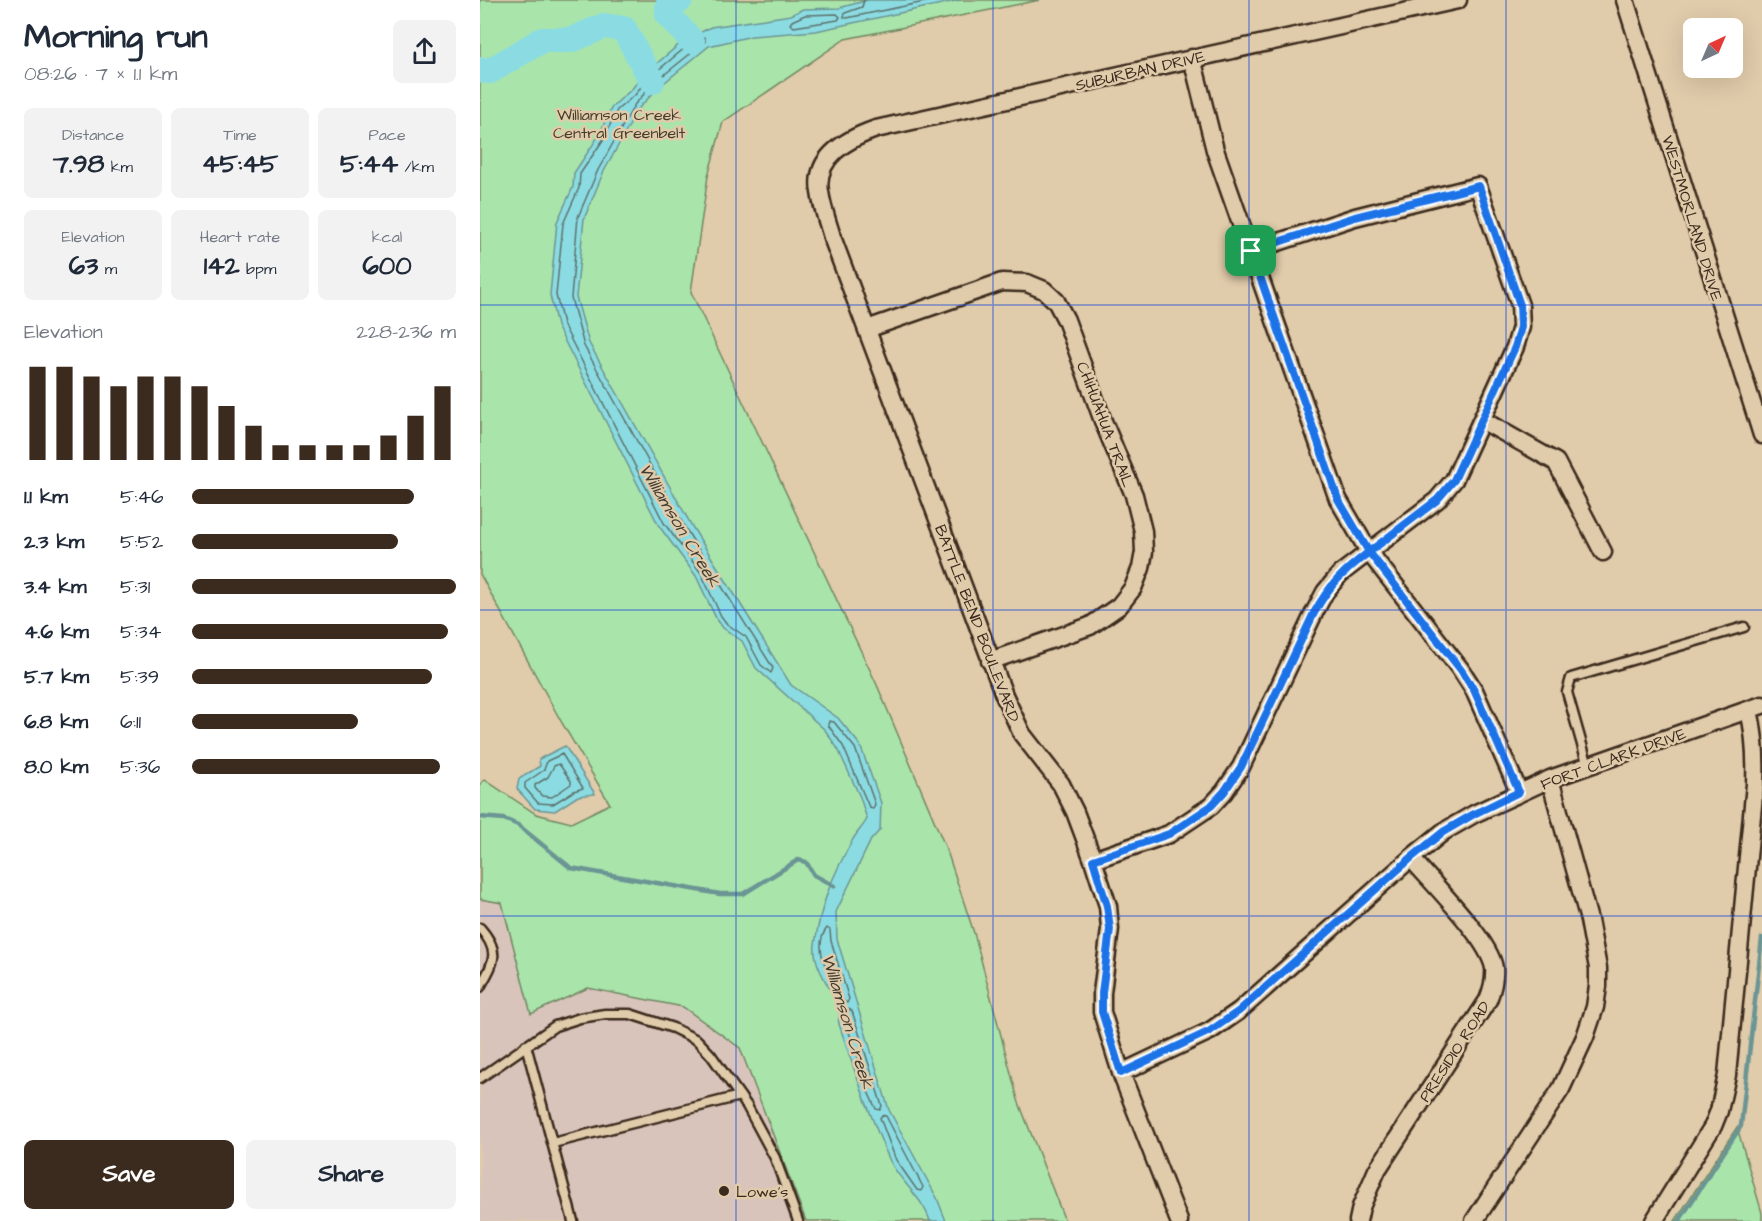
<!DOCTYPE html>
<html lang="en">
<head>
<meta charset="utf-8">
<style>
	:root { --surface:#fff; --page:#f2f2f3; --text:#1f2937; --muted:#747a83; --accent:#3b2a1e }
	body { margin:0; font-family:"Architects Daughter",sans-serif; background:var(--page); color:var(--text); height:100vh; display:flex; flex-direction:column; font-size:22px; white-space:nowrap }
	* { box-sizing:border-box; margin:0 }
	p { font-size:20px; color:var(--muted) }
	.icon { flex:none; width:33px; height:33px; fill:none; stroke:currentColor; stroke-width:2; stroke-linecap:round; stroke-linejoin:round }
	.map { position:relative; flex:1; overflow:hidden }
	.side { display:flex; flex-direction:column; background:var(--surface); width:480px }
	.side>* { flex:none }
	.needle { width:39px; rotate:44deg }
	.buttons { position:absolute; left:1203px; top:18px; display:grid; gap:12px }
	.buttons a { display:grid; place-items:center; width:60px; height:60px; border-radius:9px; background:var(--surface); box-shadow:0 6px 24px #0002; font-size:30px }
	.pin { position:absolute; display:grid; place-items:center; width:51px; height:51px; color:#fff; margin:-26px; border-radius:12px; box-shadow:0 3px 9px #0006 }
	.round { display:grid; place-items:center; flex:none; width:63px; height:63px; border-radius:9px; background:var(--page) }
	.head { display:flex; align-items:center; justify-content:space-between; height:102px; padding:0 24px }
	h1 { font-size:33px; font-weight:800; line-height:45px }
	.figures { display:grid; grid-template-columns:repeat(3,1fr); gap:9px; height:102px; padding:6px 24px }
	.figures div { display:grid; align-content:center; border-radius:9px; background:var(--page); text-align:center }
	.figures b { font-size:26px; font-weight:800 }
	.figures small { font-size:16px; font-weight:400 }
	.figures p { font-size:16px }
	.chart { height:168px; padding:12px 24px }
	.chart p { display:flex; justify-content:space-between }
	.chart svg { width:100%; height:108px; margin-top:6px; stroke:var(--accent); stroke-width:6 }
	.cta { display:flex; gap:12px; margin-top:auto; padding:12px 24px }
	.cta a { flex:1; height:69px; border-radius:9px; background:var(--accent); color:#fff; font-size:24px; font-weight:800; line-height:69px; text-align:center }
	.cta a+a { background:var(--page); color:var(--text) }
	ul { padding:0 24px; list-style:none; font-size:20px }
	li { display:grid; grid-template-columns:96px 72px 1fr; align-items:center; height:45px }
	li i { height:15px; border-radius:8px; background:var(--accent) }
	main { display:flex; flex:1; min-height:0 }
	.map>svg:first-child { display:block }
	.built { fill:#d9c4bc }
	.green { fill:#a9e4aa; stroke:#728764; stroke-width:1.5 }
	.water { fill:#8bdce2; stroke:#6b9594; stroke-width:1.5 }
	.lines { fill:none; stroke-linecap:round; stroke-linejoin:round }
	.shore { stroke:#5b716c; stroke-width:1.5 }
	.stream { stroke:#6b9594; stroke-width:4.5 }
	.river { stroke:#8bdce2; stroke-width:26 }
	.lane-casing { stroke:#3b2a1e; stroke-width:13 }
	.street-casing { stroke:#3b2a1e; stroke-width:21 }
	.lane { stroke:#e0cbaa; stroke-width:8 }
	.street { stroke:#e0cbaa; stroke-width:16 }
	.route-casing { stroke:#fff; stroke-width:12 }
	.route { stroke:#1a73e8; stroke-width:8 }
	.grid { fill:none; stroke:#1d4ed8; stroke-width:1.5; stroke-opacity:0.55 }
	.poi-dot { fill:#3b2a1e; stroke:#e0cbaa; stroke-width:2 }
	.labels { text-anchor:middle; stroke-width:5; stroke-linejoin:round; paint-order:stroke }
	.street-label { font-size:16px; fill:#3b2a1e; stroke:#e0cbaa }
	.park-label { font-size:16px; fill:#463d2c; stroke:#e0cbaa }
	.poi-label { font-size:16px; fill:#3b2a1e; stroke:#e0cbaa; text-anchor:start }
	.water-label { font-size:18px; font-style:italic; fill:#433c32; stroke:#e0cbaa }
</style>
</head>
<body>
<main>
<section class="side">
<div class="head"><div><h1>Morning run</h1><p>08:26 · 7 × 1.1 km</p></div><a class="round"><svg class="icon" aria-label="share" viewBox="0 0 24 24"><path d="M12 15V3M7 8l5-5 5 5M5 13v7h14v-7"/></svg></a></div>
<div class="figures">
<div><p>Distance</p><b>7.98<small> km</small></b></div>
<div><p>Time</p><b>45:45</b></div>
<div><p>Pace</p><b>5:44<small> /km</small></b></div>
</div>
<div class="figures">
<div><p>Elevation</p><b>63<small> m</small></b></div>
<div><p>Heart rate</p><b>142<small> bpm</small></b></div>
<div><p>kcal</p><b>600</b></div>
</div>
<div class="chart"><p><span>Elevation</span>228–236 m</p>
<svg viewBox="0 0 160 44" preserveAspectRatio="none"><path d="M5 44V6M15 44V6M25 44V10M35 44V14M45 44V10M55 44V10M65 44V14M75 44V22M85 44V30M95 44V38M105 44V38M115 44V38M125 44V38M135 44V34M145 44V26M155 44V14"/></svg>
</div>
<ul>
<li><b>1.1 km</b>5:46<i style="width:84%"></i></li>
<li><b>2.3 km</b>5:52<i style="width:78%"></i></li>
<li><b>3.4 km</b>5:31<i style="width:100%"></i></li>
<li><b>4.6 km</b>5:34<i style="width:97%"></i></li>
<li><b>5.7 km</b>5:39<i style="width:91%"></i></li>
<li><b>6.8 km</b>6:11<i style="width:63%"></i></li>
<li><b>8.0 km</b>5:36<i style="width:94%"></i></li>
</ul>
<div class="cta"><a>Save</a><a>Share</a></div>
</section>
<div class="map">
<svg width="1282" height="1221" viewBox="0 0 1282 1221">
	<rect width="100%" height="100%" fill="#e0cbaa"/>
	<filter id="ink" filterUnits="userSpaceOnUse"><feTurbulence type="fractalNoise" baseFrequency=".0167" numOctaves="2"/><feDisplacementMap in="SourceGraphic" scale="12" xChannelSelector="R" yChannelSelector="G"/><feConvolveMatrix kernelMatrix="1 2 1 2 8 2 1 2 1" color-interpolation-filters="sRGB"/></filter>
	<g filter="url(#ink)">
		<path class="built" d="M0,899L22,903L51,1014L108,988L203,1007L260,1048L326,1221H0Z"/>
		<path class="green" d="M0,0H560L365,39L243,122L228,176L211,292L397,685L467,851L494,933L538,1100L585,1221H326L260,1048L203,1007L108,988L51,1014L22,903L0,899V784L5,780L56,814L91,823L130,804L82,723L0,574Z
			M1257,1127L1282,1213V1221H1195Z"/>
		<path class="water" d="M388,0H480L336,31L272,36L229,46L179,87L159,108L123,173L104,219L96,297L109,343L213,528L311,685L358,718L380,745L401,803L400,830L391,840L356,912L357,939L409,1110L457,1198L466,1221H450C443,1198 421,1183 410,1161C390,1117 374,1070 359,1024C357,1018 362,1013 359,1007C351,988 332,965 335,944C341,903 352,877 372,841C376,833 383,827 387,819L380,797L358,749L345,730L276,668L262,641L243,628L236,618L216,576L179,526L77,326L70,295L77,222L93,187L94,173L118,137L132,107L152,89L161,77L202,42L231,27L311,15L323,9L359,8Z
			M85,746L115,794L98,796L75,811L55,809L37,789L39,779L60,766L59,759Z"/>
		<g class="lines">
			<path class="shore" d="M384,0L382,7L365,13L364,17L367,18L454,0
				M357,14L360,17L358,20L314,27L310,24L312,21L325,15Z
				M225,37V42L175,82L155,104L118,170L98,217L91,298L104,346L207,531L293,668L291,673L281,665L266,637L247,624L241,616L221,573L184,523L83,324L76,295L83,224L99,188L100,174L123,140L137,110L156,94L165,81L206,47L220,38Z
				M349,721L354,722L375,748L395,804L393,809L389,807L363,746L348,725Z
				M82,754L103,788L94,791L73,804L58,803L45,788V783L64,770L67,761Z
				M79,764L91,781V784L72,797L62,796L55,788V785L68,777L74,766Z
				M347,928L350,930L351,941L369,999L367,1003L363,1001C353,981 330,949 347,928Z
				M369,1009L372,1011L402,1106L400,1110L396,1109L385,1085L379,1060L365,1021Z
				M402,1115L406,1116L443,1187L441,1191L437,1190L416,1160L400,1118Z"/>
			<path class="stream" d="M0,817L24,819L38,825L91,868L240,894H263L318,860L326,862L334,875L354,886
				M1199,1221L1261,1126L1282,938"/>
			<path class="river" d="M200,0L188,6V15L212,41
				M0,70L10,71L62,40H91L124,26L144,29L172,81"/>
			<defs>
				<path id="lane" d="M1108,766L1087,692L1091,678L1264,627
					M0,928C21,952 14,962 0,987
					M46,1045L93,1221
					M0,1078L75,1026L100,1018L125,1014H150L193,1028L217,1040L231,1055L267,1106L295,1158L318,1221
					M73,1143L260,1096"/>
				<path id="street" d="M1145,0L1282,435
					M712,58L735,150L858,499L889,552L981,670L994,690L1039,792
					M387,329L522,282L547,283L564,290L576,301L586,320L623,421L654,495L663,531L664,552L661,568L653,588L639,606L610,626L510,661
					M1002,420L1076,462L1123,552
					M613,860L689,834L731,806L744,792L761,767L834,613L845,592L860,574L957,500L974,480L1035,347L1041,327L1040,305L998,186L875,217L771,251
					M641,1073L730,1031L759,1011L931,858L963,832L994,814L1070,779L1282,705
					M699,1221L641,1073L622,1012V993L630,929L628,906L613,860L595,812L581,784L542,734L524,695L352,237C348,223 342,207 340,192C334,157 367,139 396,129L978,0
					M878,1221L881,1207L897,1170L1008,1000C1012,990 1015,979 1014,968C1009,939 952,883 931,858
					M994,1221L1081,1089L1105,1037L1115,1007L1118,986V968L1109,920L1070,779
					M1174,1221L1233,1126L1239,1111L1247,1075L1275,784C1276,759 1275,735 1269,710"/>
			</defs>
			<use href="#lane" class="lane-casing"/>
			<use href="#street" class="street-casing"/>
			<use href="#lane" class="lane"/>
			<use href="#street" class="street"/>
		</g>
	</g>
	<g class="lines" filter="url(#ink)">
		<defs>
			<path id="route" d="M771,251L858,499L889,552C863,572 850,584 834,613L761,767L744,792L731,806L689,834L613,860L627,906L630,929L622,993V1012L641,1073L730,1031L759,1011L931,858L963,832L994,814L1039,792L994,690L981,670L889,552L957,500L974,480L1035,347L1041,327L1040,305L999,186L875,217L771,251"/>
		</defs>
		<use href="#route" class="route-casing"/>
		<use href="#route" class="route"/>
	</g>
	<path class="grid" d="M256,0V1221M513,0V1221M769,0V1221M1026,0V1221M0,305H1282M0,610H1282M0,916H1282"/>
	<circle class="poi-dot" cx="244" cy="1191" r="6"/>
	<g class="labels">
		<g class="street-label">
			<text transform="translate(660 70) rotate(-13)" y="6">SUBURBAN DRIVE</text>
			<text transform="translate(1213 218) rotate(73)" y="6">WESTMORLAND DRIVE</text>
			<text transform="translate(626 424) rotate(69)" y="6">CHIHUAHUA TRAIL</text>
			<text transform="translate(498 623) rotate(69)" y="6">BATTLE BEND BOULEVARD</text>
			<text transform="translate(1133 758) rotate(-20)" y="6">FORT CLARK DRIVE</text>
			<text transform="translate(974 1051) rotate(-57)" y="6">PRESIDIO ROAD</text>
		</g>
		<g class="park-label">
			<text x="139" y="120">Williamson Creek<tspan x="139" dy="18">Central Greenbelt</tspan></text>
		</g>
		<g class="poi-label">
			<text x="256" y="1197">Lowe's</text>
		</g>
		<g class="water-label">
			<text transform="translate(200 525) rotate(59)" y="6">Williamson Creek</text>
			<text transform="translate(368 1021) rotate(73)" y="6">Williamson Creek</text>
		</g>
	</g>
</svg>
<div class="buttons">
<a><svg class="needle" viewBox="-14 -14 28 28"><path d="M0-13l5 13h-10z" fill="#e53935"/><path d="M0 13l5-13h-10z" fill="#747a83"/></svg></a>
</div>
<div class="pin" style="left:771px;top:251px;background:#1e9e55"><svg class="icon" aria-label="arrive" viewBox="0 0 24 24"><path d="M6 21V4h12l-3 4 3 4H6"/></svg></div>
</div>
</main>
</body>
</html>
